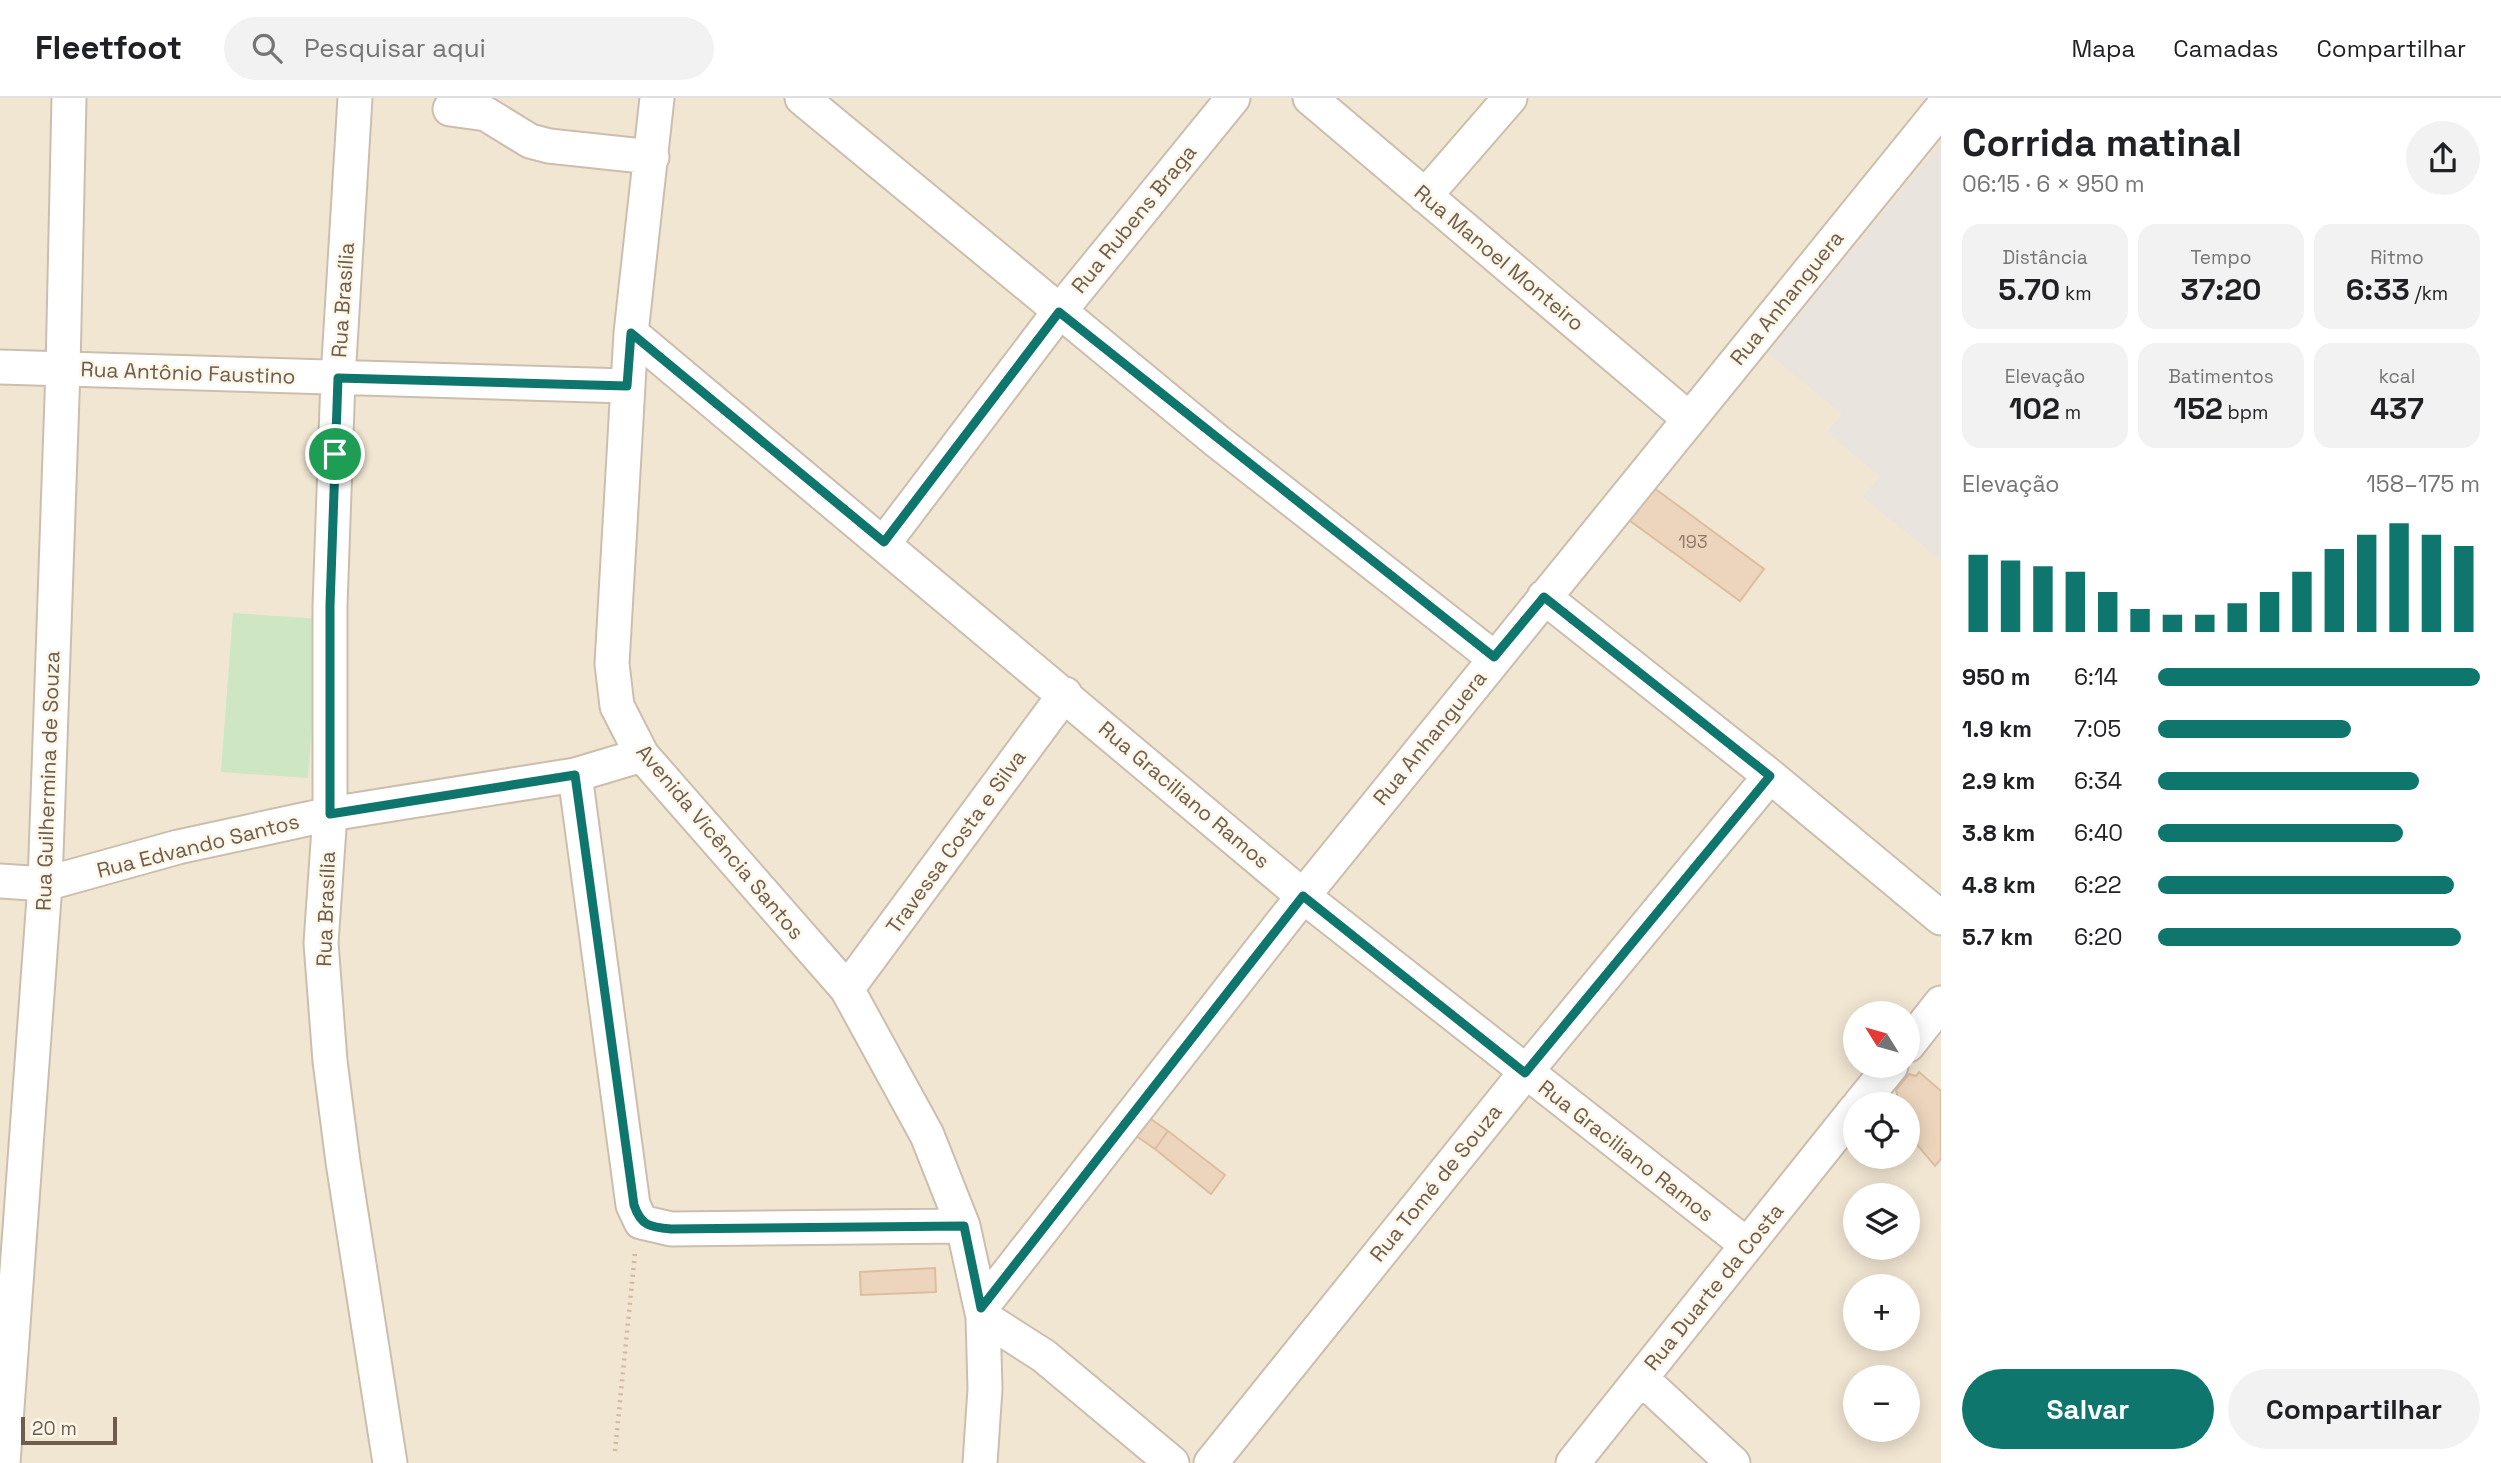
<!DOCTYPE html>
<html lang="pt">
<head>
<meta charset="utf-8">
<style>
	:root { --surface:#fff; --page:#f2f2f2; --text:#202124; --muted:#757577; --line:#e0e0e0; --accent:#0f766e }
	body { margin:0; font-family:"Space Grotesk",sans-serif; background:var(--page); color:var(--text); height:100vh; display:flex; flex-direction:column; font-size:26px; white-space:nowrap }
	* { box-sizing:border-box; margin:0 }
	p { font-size:23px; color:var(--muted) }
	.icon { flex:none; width:38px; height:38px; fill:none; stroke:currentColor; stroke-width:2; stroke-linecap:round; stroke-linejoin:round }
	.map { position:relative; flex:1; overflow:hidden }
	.panel { display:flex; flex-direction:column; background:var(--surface); width:560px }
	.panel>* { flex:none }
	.needle { width:46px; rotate:307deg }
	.fabs { position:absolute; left:1843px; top:903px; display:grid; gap:14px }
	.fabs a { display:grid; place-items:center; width:77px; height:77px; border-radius:50%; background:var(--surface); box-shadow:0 4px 18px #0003; font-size:35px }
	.scale { position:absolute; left:21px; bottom:18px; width:96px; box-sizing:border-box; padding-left:7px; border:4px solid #6f5c4c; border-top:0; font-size:19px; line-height:24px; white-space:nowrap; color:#6f5c4c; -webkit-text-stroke:5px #fdf7e9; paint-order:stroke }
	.pin { position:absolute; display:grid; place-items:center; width:60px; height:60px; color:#fff; margin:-30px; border:4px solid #fff; border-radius:50%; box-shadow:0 2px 7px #0007 }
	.round { display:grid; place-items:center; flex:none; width:74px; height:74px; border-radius:37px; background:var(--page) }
	.overview { display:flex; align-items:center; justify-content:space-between; height:119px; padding:0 21px }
	h1 { font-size:38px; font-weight:700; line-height:52px }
	.metrics { display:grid; grid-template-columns:repeat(3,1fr); gap:10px; height:119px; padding:7px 21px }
	.metrics div { display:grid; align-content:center; border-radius:18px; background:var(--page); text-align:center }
	.metrics b { font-size:30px; font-weight:700 }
	.metrics small { font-size:19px; font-weight:400 }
	.metrics p { font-size:19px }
	.chart { height:196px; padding:14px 21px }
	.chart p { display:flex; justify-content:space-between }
	.chart svg { width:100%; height:126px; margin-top:7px; stroke:var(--accent); stroke-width:6 }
	.cta { display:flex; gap:14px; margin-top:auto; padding:14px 21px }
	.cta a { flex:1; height:80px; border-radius:42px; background:var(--accent); color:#fff; font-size:28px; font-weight:700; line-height:80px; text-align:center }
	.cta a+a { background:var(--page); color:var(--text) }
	ul { padding:0 21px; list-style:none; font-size:23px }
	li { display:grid; grid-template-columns:112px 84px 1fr; align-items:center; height:52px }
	li i { height:18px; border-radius:9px; background:var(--accent) }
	header { display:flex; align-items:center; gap:42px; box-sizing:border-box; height:98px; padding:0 35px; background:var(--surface); border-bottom:2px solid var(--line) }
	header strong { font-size:33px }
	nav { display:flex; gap:38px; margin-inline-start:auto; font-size:24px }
	.search { width:490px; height:63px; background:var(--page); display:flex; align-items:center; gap:18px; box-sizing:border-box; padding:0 24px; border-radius:38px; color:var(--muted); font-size:26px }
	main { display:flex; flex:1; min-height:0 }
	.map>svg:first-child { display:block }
	.residential { fill:#f1e6d2; fill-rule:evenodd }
	.industrial { fill:#e9e4de }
	.green { fill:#cee6c3 }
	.building { fill:#edd5bd; stroke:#debd9f; stroke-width:2 }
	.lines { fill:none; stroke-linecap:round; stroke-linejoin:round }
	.minor-casing { stroke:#ccbeae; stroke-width:37 }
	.path { stroke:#d1b8a1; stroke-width:4.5; stroke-dasharray:2 5; stroke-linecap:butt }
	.minor { stroke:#fff; stroke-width:33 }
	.route-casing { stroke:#fff; stroke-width:14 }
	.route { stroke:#0f766e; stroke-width:9 }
	.labels { text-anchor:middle; stroke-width:5; stroke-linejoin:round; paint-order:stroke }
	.number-label { font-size:18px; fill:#8e7a68 }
	.street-label { font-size:21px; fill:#6f5c4c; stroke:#fdf7e9 }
</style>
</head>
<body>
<header>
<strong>Fleetfoot</strong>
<div class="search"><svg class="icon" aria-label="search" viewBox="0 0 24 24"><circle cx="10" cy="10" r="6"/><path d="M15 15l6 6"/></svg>Pesquisar aqui</div>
<nav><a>Mapa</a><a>Camadas</a><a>Compartilhar</a></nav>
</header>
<main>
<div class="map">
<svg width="1941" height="1365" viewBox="0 0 1941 1365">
	<rect width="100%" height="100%" fill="#faf3e3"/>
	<path class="residential" d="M0,0H1941V1365H0ZM1855,915H1908V968H1855ZM1855,1006H1908V1059H1855ZM1855,1097H1908V1150H1855ZM1855,1188H1908V1241H1855ZM1855,1279H1908V1332H1855Z"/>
	<path class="industrial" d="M1941,44V463L1862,398L1880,379L1827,334L1842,316L1768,255Z"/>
	<path class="green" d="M233,515L320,521L308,680L221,674Z"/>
	<path class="building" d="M1646,384L1764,471L1740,503L1622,417Z
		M1919,974L1941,993V1061L1935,1068L1908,1036V1006H1899L1896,992L1909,976L1916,978Z
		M1148,1019L1168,1033L1155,1051L1135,1037Z
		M1168,1033L1225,1077L1211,1096L1155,1051Z
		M935,1170L936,1194L861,1197L860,1174Z"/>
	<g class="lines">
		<defs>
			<path id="minor" d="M355,0L338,280L330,508V716L321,845L330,963L343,1064L390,1365
				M657,0L631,235L612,566L617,608L642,657L847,891L927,1037L963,1128L983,1219L985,1291L980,1365
				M802,0L1217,343L1494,560
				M1310,0L1688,320
				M450,11L486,16L530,43L549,48L652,59
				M1425,98L1510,0
				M631,235L1303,798L1747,1147
				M0,269L627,288
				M884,445L1059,214L1233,0
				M1544,499L1770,678L1941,820
				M575,677L633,1107L641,1124L671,1131L963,1128
				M0,783L45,786L178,749L330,716L575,677L642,657
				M847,891L1065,596
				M1908,947L1941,905
				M1860,1006L1891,968
				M981,1210L1303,798L1941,11
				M983,1219L1044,1258L1172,1365
				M1641,1280L1733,1365
				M3,1365L45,786L63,271L69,0
				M1211,1365L1525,975L1770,678
				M1573,1365L1855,1012"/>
		</defs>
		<use href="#minor" class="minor-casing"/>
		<path class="path" d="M615,1353L635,1155"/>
		<use href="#minor" class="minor"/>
	</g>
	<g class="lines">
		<defs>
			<path id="route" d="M1059,214L1494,559L1544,499L1770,678L1525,975L1303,798L981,1210L964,1128L671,1131C650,1129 641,1128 634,1107L575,677L330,716V508L338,280L627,288L631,235L884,444Z"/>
		</defs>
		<use href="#route" class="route-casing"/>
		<use href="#route" class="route"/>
	</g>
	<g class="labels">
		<g class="number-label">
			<text x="1693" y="450">193</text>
		</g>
		<g class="street-label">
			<text transform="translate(1134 121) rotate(-51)" y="7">Rua Rubens Braga</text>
			<text transform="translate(1499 160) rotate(40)" y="7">Rua Manoel Monteiro</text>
			<text transform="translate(1787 200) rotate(-51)" y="7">Rua Anhanguera</text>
			<text transform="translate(343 202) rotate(-86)" y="7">Rua Brasília</text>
			<text transform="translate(188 275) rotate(2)" y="7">Rua Antônio Faustino</text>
			<text transform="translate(1430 640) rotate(-51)" y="7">Rua Anhanguera</text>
			<text transform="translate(48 683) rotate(-88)" y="7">Rua Guilhermina de Souza</text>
			<text transform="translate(1184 697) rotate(40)" y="7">Rua Graciliano Ramos</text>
			<text transform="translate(720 744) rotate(50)" y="7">Avenida Vicência Santos</text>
			<text transform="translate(956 744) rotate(-54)" y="7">Travessa Costa e Silva</text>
			<text transform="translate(198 748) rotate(-14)" y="7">Rua Edvando Santos</text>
			<text transform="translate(326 811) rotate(-88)" y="7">Rua Brasília</text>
			<text transform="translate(1626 1053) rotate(38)" y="7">Rua Graciliano Ramos</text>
			<text transform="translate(1436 1085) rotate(-51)" y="7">Rua Tomé de Souza</text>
			<text transform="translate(1714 1189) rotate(-51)" y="7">Rua Duarte da Costa</text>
		</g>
	</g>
</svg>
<div class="fabs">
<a><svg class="needle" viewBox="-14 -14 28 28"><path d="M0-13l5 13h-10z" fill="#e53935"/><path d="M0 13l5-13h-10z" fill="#757577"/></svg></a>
<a><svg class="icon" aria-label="locate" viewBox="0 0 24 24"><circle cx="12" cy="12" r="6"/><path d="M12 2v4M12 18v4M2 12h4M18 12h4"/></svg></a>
<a><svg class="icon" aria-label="layers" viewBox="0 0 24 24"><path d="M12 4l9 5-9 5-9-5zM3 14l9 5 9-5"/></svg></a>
<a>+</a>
<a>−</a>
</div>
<div class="scale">20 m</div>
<div class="pin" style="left:335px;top:356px;background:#1e9e55"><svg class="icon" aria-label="arrive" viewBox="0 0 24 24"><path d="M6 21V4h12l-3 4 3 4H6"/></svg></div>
</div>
<section class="panel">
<div class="overview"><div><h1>Corrida matinal</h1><p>06:15 · 6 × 950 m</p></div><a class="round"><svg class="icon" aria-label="share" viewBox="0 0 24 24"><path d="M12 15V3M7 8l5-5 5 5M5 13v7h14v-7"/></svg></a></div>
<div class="metrics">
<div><p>Distância</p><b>5.70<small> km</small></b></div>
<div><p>Tempo</p><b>37:20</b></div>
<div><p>Ritmo</p><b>6:33<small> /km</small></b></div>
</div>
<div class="metrics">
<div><p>Elevação</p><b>102<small> m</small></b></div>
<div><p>Batimentos</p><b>152<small> bpm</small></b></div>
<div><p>kcal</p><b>437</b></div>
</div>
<div class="chart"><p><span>Elevação</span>158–175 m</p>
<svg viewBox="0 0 160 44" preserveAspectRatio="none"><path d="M5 44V17M15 44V19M25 44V21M35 44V23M45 44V30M55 44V36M65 44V38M75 44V38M85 44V34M95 44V30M105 44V23M115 44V15M125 44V10M135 44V6M145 44V10M155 44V14"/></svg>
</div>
<ul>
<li><b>950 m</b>6:14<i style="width:100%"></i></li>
<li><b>1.9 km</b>7:05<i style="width:60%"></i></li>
<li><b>2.9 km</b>6:34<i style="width:81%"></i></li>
<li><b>3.8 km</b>6:40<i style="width:76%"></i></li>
<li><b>4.8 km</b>6:22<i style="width:92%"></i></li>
<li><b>5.7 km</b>6:20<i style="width:94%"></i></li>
</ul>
<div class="cta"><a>Salvar</a><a>Compartilhar</a></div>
</section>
</main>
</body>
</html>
